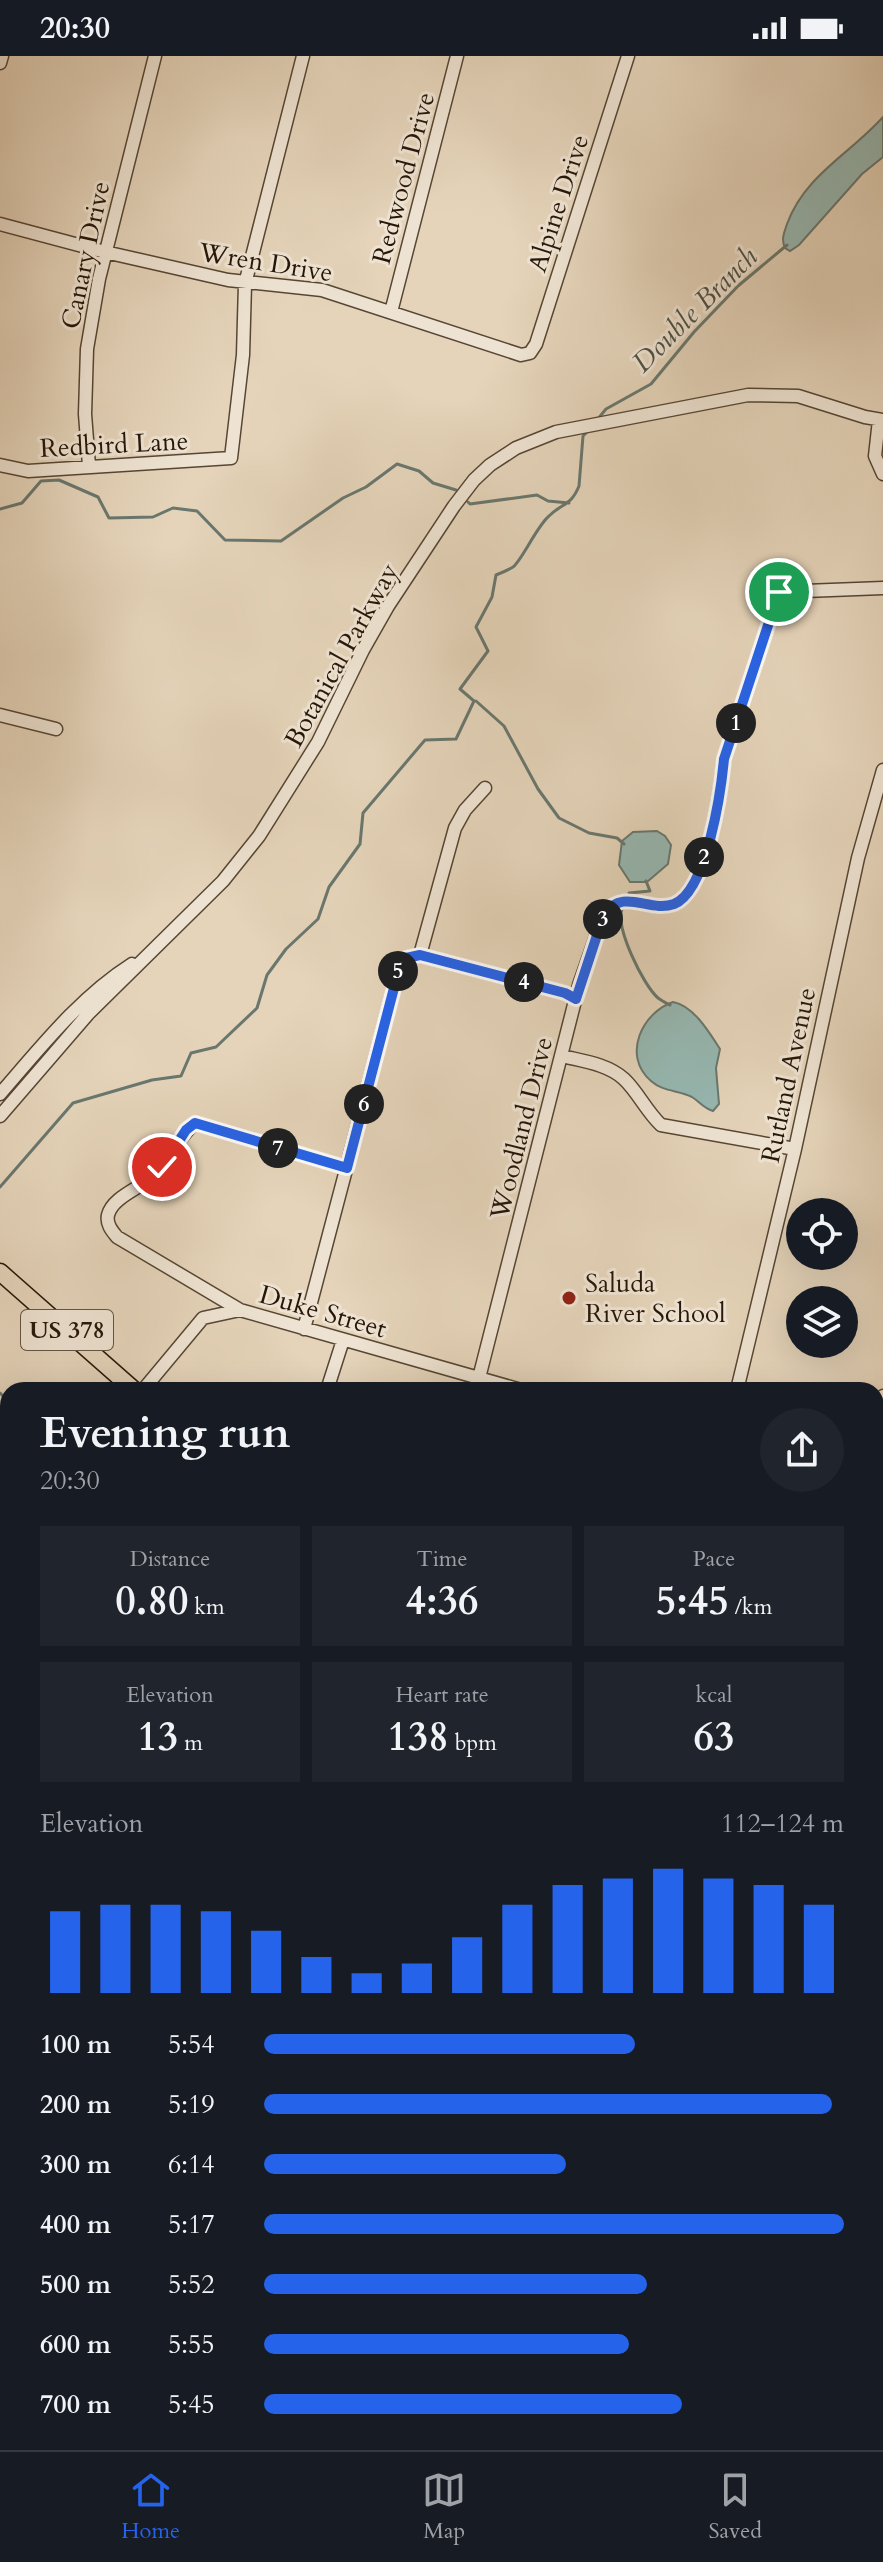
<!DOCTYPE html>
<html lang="en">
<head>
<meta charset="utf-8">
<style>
	:root { --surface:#171b24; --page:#20242c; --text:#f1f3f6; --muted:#9ea1a6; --line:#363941; --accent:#2563eb }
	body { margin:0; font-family:Cardo,serif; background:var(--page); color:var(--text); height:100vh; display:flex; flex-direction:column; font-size:30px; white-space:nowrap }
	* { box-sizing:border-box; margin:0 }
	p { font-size:26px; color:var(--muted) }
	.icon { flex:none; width:44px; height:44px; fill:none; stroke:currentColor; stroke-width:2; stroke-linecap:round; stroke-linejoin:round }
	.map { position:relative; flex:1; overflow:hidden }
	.panel { position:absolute; left:0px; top:1326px; width:884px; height:1068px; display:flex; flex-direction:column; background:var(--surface); border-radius:24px 24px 0 0; box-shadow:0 8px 32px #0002 }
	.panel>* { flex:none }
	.tools { position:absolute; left:786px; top:1142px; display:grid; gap:16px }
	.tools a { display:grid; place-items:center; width:72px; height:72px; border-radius:50%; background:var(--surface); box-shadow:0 8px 32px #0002; font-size:40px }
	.pin { position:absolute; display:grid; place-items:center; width:68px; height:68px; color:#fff; margin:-34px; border:4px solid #fff; border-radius:50%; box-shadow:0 2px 8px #0007 }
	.km { position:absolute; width:40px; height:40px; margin:-20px; border-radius:50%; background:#222; color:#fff; font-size:22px; line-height:40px; text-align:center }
	.round { display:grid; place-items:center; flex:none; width:84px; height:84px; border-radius:42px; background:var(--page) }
	.summary { display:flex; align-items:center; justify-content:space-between; height:136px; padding:0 40px }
	h1 { font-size:44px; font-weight:800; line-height:60px }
	.figures { display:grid; grid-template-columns:repeat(3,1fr); gap:12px; height:136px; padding:8px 40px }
	.figures div { display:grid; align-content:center; border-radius:0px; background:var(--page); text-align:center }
	.figures b { font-size:40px; font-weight:800 }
	.figures small { font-size:22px; font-weight:400 }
	.figures p { font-size:22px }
	.chart { height:224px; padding:16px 40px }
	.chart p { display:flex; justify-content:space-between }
	.chart svg { width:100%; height:144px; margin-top:8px; stroke:var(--accent); stroke-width:6 }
	ul { padding:0 40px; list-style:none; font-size:26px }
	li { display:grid; grid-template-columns:128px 96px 1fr; align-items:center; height:60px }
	li i { height:20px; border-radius:10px; background:var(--accent) }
	.status { display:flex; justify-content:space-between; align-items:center; height:56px; padding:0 40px; background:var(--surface); direction:ltr }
	.status svg { height:22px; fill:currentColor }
	.tabs { display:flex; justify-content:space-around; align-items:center; height:112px; border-top:2px solid var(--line); background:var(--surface); font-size:22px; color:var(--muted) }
	.tabs a { display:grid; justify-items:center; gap:4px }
	.tabs .active { color:var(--accent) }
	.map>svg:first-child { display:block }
	.water { fill:#96b8b2; stroke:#69776e; stroke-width:2 }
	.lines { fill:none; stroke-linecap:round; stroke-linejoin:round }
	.stream { stroke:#69776e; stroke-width:3 }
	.minor-casing { stroke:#564634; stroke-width:15 }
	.major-casing { stroke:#261608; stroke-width:19 }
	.minor { stroke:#eee3d2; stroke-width:12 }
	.major { stroke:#e5d4ba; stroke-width:16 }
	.route-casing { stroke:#fff; stroke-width:16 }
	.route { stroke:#2563eb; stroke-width:10 }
	.poi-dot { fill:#8f2418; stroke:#eee3d2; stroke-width:3 }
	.labels { text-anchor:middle; stroke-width:6; stroke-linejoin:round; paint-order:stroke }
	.shield { fill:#eee3d2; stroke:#625445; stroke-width:2 }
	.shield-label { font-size:24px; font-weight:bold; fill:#261608 }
	.street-label { font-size:26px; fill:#261608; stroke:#eee3d2 }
	.poi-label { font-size:26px; fill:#261608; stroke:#eee3d2; text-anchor:start }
	.water-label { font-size:28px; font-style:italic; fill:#4d4f44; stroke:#eee3d2 }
</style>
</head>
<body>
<div class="status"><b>20:30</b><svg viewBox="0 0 49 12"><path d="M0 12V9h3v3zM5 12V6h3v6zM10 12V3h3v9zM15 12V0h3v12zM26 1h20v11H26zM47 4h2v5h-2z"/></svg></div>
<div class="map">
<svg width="883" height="2394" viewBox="0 0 883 2394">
	<rect width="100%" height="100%" fill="#e5d4ba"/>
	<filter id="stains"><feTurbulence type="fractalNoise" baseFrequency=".0025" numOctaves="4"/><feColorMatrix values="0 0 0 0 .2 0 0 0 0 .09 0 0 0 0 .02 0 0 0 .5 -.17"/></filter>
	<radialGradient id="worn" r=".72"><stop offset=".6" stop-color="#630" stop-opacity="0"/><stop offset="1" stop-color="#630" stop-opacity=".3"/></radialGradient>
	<path class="water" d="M883,61V101L862,118L799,189L790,195L785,192C781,183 784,177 787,168C805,119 850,98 883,61Z
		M657,775L665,780L671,789L668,808L647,826H630L619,809L622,785L633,776Z
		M673,946C694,950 709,976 720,993L716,1012L719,1048L713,1055C703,1052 700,1046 692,1041C679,1034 663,1036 651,1025C621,999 643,956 673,946Z"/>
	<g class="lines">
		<path class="stream" d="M597,364L606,353L651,328L694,276L738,230L787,189
			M468,446L470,448L537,439L548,445L569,447
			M0,453L22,447L41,425L59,424L98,441L109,462L153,461L173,452L197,455L225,484L281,485L343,442L366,431L397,408L419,415L433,427L456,434
			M460,633L488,595L476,571L492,541L496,519C501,517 508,514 513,511C522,504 537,470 549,460C562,447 571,450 579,430L583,380L587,376
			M476,645L504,670L538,733L559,762L589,777L617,782L624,788
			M629,837L650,835L646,825
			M622,853C615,871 643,929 658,942C662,945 666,947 670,949
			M0,1131L73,1047L152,1024L181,1020L191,997L216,991L257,952L267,919L286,893L318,863L329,831L360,788L363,757L425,684L456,683L474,645L460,633
			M0,1337L3,1340"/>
		<defs>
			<path id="minor" d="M0,7L2,0
				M0,168L105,196L228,224L322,234L521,299L530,297L536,288L628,0
				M391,256L457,0
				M879,364L875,400L883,418
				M0,409L28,415L231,402L243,299L245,228L303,0
				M89,410L85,358L87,293L99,223L155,0
				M0,659L56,673
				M420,899L455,772L465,754L485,732
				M562,1000C582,1005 608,1008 624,1023C638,1036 646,1055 661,1069L795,1093
				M0,1038C40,992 80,941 132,908
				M0,1060L88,958L223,825L259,780L318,686L363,594L388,550L454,450L474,424L490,409L516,392L556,376L748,339L798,340L865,361L883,364
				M240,1254L117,1181C112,1175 106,1168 108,1159C112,1142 138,1133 151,1122C169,1106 177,1082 195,1067L347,1112
				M304,1273L400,909L406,902L420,899L565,937L576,943
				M479,1322L579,929L604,858C623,831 649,857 674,848C707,835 721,734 724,703L779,536L883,532
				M143,1334L203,1262L240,1254L521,1334
				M327,1334L343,1284
				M737,1334L795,1093L858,802L883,714
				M876,1370L883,1340
				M876,1436L883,1438
				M0,1607L8,1609
				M876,1617L883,1603
				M0,1735L8,1738
				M0,1900L8,1873
				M0,1996L8,1998
				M0,2184L8,2186
				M876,2325L883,2329
				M514,2386V2394
				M672,2386L699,2394
				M754,2386L755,2394
				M0,2388L8,2362
				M171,2394L173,2386
				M408,2394V2386
				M611,2394V2386"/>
			<path id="major" d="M0,1216L134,1334
				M876,2102L883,2109"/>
		</defs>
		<use href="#minor" class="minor-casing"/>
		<use href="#major" class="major-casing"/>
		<use href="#minor" class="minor"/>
		<use href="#major" class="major"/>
	</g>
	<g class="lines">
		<defs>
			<path id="route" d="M162,1111L186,1074L195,1067L347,1112L400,909L406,902L420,899L565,937L576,943L604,858C624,831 649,857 674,848C707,835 721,735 724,703L779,536"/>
		</defs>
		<use href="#route" class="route-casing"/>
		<use href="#route" class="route"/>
	</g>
	<circle class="poi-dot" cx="569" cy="1242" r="8"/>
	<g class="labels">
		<rect class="shield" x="21" y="1254" width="92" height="40" rx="6"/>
		<g class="shield-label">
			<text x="67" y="1282">US 378</text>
		</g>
		<g class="street-label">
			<text transform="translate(403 122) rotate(-75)" y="9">Redwood Drive</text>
			<text transform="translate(558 147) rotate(-72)" y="9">Alpine Drive</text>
			<text transform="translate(85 199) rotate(-78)" y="9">Canary Drive</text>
			<text transform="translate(266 206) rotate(9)" y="9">Wren Drive</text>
			<text transform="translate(114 388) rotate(-3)" y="9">Redbird Lane</text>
			<text transform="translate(341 599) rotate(-61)" y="9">Botanical Parkway</text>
			<text transform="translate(788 1019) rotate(-78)" y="9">Rutland Avenue</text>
			<text transform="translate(521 1072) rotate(-76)" y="9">Woodland Drive</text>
			<text transform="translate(323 1255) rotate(16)" y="9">Duke Street</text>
		</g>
		<g class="poi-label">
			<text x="585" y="1236">Saluda<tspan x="585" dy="30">River School</tspan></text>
		</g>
		<g class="water-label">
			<text transform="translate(694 253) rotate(-45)" y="10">Double Branch</text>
		</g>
	</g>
	<rect width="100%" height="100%" filter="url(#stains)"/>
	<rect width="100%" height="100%" fill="url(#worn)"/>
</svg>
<div class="tools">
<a><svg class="icon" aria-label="locate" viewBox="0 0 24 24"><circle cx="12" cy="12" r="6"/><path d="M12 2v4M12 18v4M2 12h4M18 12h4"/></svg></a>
<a><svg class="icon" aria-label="layers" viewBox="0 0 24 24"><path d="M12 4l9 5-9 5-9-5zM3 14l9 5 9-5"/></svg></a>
</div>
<div class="pin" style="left:779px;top:536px;background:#1e9e55"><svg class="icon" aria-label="arrive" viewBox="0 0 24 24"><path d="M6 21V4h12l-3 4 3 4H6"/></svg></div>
<div class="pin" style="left:162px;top:1111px;background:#d93025"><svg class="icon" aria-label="check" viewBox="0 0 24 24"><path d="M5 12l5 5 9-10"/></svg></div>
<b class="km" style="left:736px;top:667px">1</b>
<b class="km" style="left:704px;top:801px">2</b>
<b class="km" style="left:603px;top:863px">3</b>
<b class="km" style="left:524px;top:926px">4</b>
<b class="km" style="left:398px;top:915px">5</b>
<b class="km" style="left:364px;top:1048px">6</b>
<b class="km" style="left:278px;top:1092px">7</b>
<section class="panel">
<div class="summary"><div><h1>Evening run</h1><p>20:30</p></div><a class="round"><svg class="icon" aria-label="share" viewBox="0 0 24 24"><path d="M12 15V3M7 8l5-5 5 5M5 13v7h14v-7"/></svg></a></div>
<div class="figures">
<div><p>Distance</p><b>0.80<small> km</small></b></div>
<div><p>Time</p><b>4:36</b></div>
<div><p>Pace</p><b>5:45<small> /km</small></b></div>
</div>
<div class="figures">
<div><p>Elevation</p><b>13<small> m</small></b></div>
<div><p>Heart rate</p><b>138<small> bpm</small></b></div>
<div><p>kcal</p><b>63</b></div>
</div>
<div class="chart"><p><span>Elevation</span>112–124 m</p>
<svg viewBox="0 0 160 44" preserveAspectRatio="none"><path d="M5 44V19M15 44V17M25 44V17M35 44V19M45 44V25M55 44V33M65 44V38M75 44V35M85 44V27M95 44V17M105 44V11M115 44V9M125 44V6M135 44V9M145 44V11M155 44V17"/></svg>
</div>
<ul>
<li><b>100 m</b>5:54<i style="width:64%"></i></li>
<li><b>200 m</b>5:19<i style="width:98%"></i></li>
<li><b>300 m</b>6:14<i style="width:52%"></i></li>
<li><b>400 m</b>5:17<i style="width:100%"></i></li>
<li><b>500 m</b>5:52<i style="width:66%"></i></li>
<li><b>600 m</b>5:55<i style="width:63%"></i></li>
<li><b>700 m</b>5:45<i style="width:72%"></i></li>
</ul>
</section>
</div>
<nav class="tabs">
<a class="active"><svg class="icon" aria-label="home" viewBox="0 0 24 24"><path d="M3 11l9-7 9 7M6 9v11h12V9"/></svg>Home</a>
<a><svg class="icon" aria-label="map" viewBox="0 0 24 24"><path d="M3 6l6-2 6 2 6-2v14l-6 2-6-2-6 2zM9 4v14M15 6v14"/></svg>Map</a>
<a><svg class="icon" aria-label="saved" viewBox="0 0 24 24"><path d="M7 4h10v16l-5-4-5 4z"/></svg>Saved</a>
</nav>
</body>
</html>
